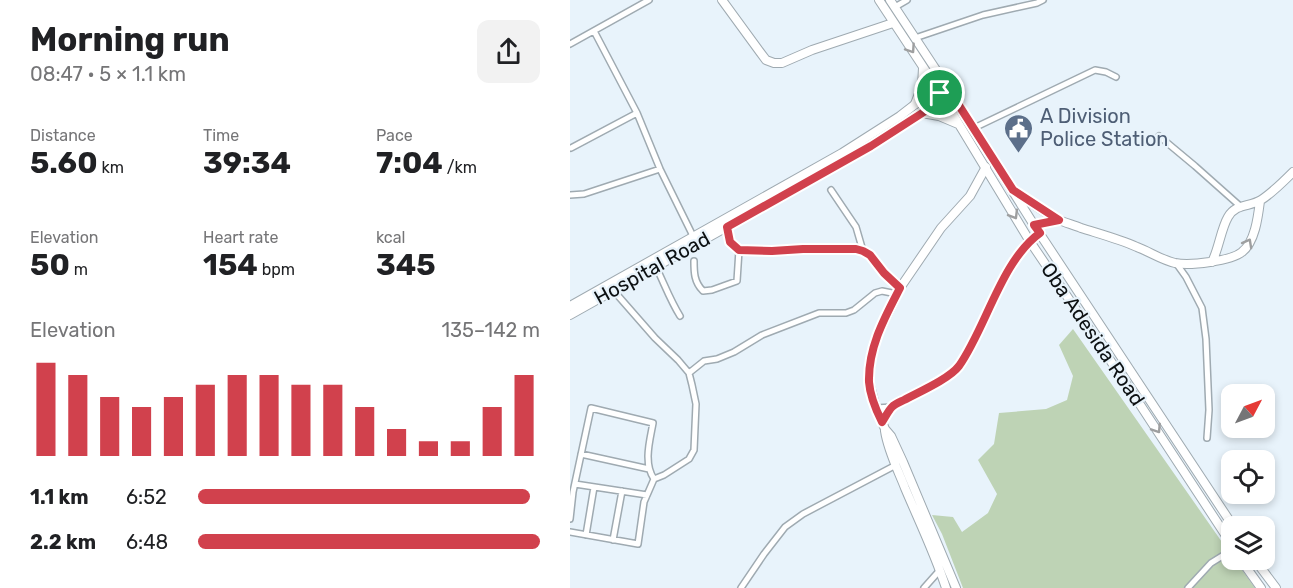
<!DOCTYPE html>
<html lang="en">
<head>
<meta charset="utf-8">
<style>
	:root { --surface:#fff; --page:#f2f2f2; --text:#202124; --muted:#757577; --accent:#d1414d }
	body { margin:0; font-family:Rubik,sans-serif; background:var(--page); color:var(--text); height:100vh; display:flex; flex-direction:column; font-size:22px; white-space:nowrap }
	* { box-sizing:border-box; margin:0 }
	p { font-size:20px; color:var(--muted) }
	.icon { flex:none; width:33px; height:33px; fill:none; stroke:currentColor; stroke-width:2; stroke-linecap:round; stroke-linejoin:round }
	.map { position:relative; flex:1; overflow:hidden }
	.drawer { display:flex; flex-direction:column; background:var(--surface); width:570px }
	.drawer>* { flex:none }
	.needle { width:39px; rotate:49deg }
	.buttons { position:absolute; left:651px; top:384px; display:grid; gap:12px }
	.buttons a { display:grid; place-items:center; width:54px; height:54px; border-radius:12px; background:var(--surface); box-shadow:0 3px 9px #0003; font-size:30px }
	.pin { position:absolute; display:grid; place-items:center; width:51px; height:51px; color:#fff; margin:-26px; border:3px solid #fff; border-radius:50%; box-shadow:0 2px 6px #0007 }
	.round { display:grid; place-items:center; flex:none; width:63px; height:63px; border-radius:12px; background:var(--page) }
	.overview { display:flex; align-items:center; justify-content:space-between; height:102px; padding:0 30px }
	h1 { font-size:33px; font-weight:700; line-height:45px }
	.stats { display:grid; grid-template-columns:repeat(3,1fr); gap:9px; height:102px; padding:6px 30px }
	.stats div { display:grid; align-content:center }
	.stats b { font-size:30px; font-weight:700 }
	.stats small { font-size:16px; font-weight:400 }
	.stats p { font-size:16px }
	.chart { height:168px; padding:12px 30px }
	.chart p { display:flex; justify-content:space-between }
	.chart svg { width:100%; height:108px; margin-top:6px; stroke:var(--accent); stroke-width:6 }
	ul { padding:0 30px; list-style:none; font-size:20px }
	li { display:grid; grid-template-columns:96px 72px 1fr; align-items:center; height:45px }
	li i { height:15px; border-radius:8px; background:var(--accent) }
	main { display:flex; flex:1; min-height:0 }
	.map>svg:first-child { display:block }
	.green { fill:#bed3b5 }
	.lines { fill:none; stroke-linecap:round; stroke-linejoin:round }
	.street-casing { stroke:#9faab1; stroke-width:8 }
	.secondary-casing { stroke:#9faab1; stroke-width:10 }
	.primary-casing { stroke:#9faab1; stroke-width:10 }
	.street { stroke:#fff; stroke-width:5 }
	.secondary { stroke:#fff; stroke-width:8 }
	.primary { stroke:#fff; stroke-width:8 }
	.oneway { stroke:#9e9fa0 }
	.route-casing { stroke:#fff; stroke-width:12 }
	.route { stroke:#d1414d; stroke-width:8 }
	.labels { text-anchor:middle; stroke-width:4.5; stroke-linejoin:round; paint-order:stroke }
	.service-label { font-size:20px; fill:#4e5e75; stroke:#e8f3fb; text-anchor:start }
	.street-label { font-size:20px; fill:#0c1012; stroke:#e8f3fb }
</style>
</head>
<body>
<main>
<section class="drawer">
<div class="overview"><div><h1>Morning run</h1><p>08:47 · 5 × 1.1 km</p></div><a class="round"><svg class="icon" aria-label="share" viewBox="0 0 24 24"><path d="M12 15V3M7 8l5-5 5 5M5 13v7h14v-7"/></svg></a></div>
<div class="stats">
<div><p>Distance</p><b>5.60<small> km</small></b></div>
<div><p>Time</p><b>39:34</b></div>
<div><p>Pace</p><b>7:04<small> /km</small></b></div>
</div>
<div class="stats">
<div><p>Elevation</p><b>50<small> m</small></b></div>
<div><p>Heart rate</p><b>154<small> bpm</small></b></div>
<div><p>kcal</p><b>345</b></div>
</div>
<div class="chart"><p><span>Elevation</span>135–142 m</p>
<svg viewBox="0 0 160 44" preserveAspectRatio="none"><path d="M5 44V6M15 44V11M25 44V20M35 44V24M45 44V20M55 44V15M65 44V11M75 44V11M85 44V15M95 44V15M105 44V24M115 44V33M125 44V38M135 44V38M145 44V24M155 44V11"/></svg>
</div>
<ul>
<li><b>1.1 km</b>6:52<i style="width:97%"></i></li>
<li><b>2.2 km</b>6:48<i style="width:100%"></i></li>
</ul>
</section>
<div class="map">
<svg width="723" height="588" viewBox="0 0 723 588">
	<rect width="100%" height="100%" fill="#e8f3fb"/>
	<path class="green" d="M503,329L661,555L662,560H665L685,588H393L372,534L362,515L383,517L392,532L418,513L427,494L408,460L424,444L429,413L476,409L497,400L503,376L489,345Z"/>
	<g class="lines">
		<defs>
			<path id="street" d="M325,7L337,0
				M24,31L67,113L90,169L123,236
				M345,38L413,15L467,3L473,0
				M0,44L79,0
				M404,128L525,70L536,72L546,77
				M589,136L625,166L670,206
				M1,148L67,113
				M261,190L286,227L293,251
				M0,195L14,194L90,169
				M157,227L161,242L169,250L202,251L233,249H286L293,251L300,255L314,273L330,288
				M124,261C124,272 124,282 133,291L142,290L167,281L169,250
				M606,263L616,277L632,308L636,339L639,410L637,438
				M86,267C94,283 100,300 110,316
				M119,373L134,361L147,359L164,352L192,335L249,313H276L284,310L305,293L312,291L327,294
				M306,408L322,407L383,372C417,334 428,263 469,233
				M312,422L322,407
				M11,454L79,469
				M5,484L77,495
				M0,519L3,492L21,408L83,423C80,440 73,463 84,479
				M0,532L68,544L74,502L84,479L94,475L119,459L124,450L126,404L122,385L119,373L108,360L85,338L43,290
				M16,535L24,487
				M43,540L52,491
				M171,588L194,554L215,527L233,514L250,505L326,465
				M354,588L370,570
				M618,588L641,563L662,550"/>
			<path id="secondary" d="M152,0L190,52L196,60L204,63H212L242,50L323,23
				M443,190C458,200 473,212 489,220C496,223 504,225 511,228C530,234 549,239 567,247C580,252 592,260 605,263C620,266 661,261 672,252C685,242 688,217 690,201
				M464,225L489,220
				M642,262C649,248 651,229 658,217C666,203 680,207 691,200C702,193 714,181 723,172
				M0,306L272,153L330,116L374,82
				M0,315L301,146L378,96
				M315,431C318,451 328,470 335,488C349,521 365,554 376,588
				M386,588L333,462L321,436L315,429L306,408L299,382L301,356L307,336L330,288L371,228L400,196L416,167"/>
			<path id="primary" d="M309,0L367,88L459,240L567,400L662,545
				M320,0L374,82L464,225L663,526
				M345,104L352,86L353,68
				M352,113L369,116L388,124
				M671,560L691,588
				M685,560L706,588"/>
		</defs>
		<use href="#street" class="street-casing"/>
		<use href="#secondary" class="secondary-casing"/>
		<use href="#primary" class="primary-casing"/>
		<use href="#street" class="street"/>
		<use href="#secondary" class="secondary"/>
		<use href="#primary" class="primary"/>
	</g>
	<defs><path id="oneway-chevron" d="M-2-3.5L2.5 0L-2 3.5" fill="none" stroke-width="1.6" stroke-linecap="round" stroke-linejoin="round" transform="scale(1.5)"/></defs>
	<g class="oneway">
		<use href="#oneway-chevron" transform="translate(341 49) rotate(56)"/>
		<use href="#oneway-chevron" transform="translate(444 215) rotate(59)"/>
		<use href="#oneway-chevron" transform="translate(678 243) rotate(-61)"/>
		<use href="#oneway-chevron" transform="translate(587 429) rotate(57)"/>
	</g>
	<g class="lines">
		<defs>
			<path id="route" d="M374,82L443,190L489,220L464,225L470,233C431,261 416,328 389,366C379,379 349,392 334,400C330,402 325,404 322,407C318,411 315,418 312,422C306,410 300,396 299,382C298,347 315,317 330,288L314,273L300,255L293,251L286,249H233L202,251L169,250L160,242L157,227L301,146L374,99L367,87Z"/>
		</defs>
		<use href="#route" class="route-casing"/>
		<use href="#route" class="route"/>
	</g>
	<defs>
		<symbol id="civic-pin" viewBox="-11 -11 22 30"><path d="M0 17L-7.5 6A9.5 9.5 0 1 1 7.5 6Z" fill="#5c6f8a" stroke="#e8f3fb"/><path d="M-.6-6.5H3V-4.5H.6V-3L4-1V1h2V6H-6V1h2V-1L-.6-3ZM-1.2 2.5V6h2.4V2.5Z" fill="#fff"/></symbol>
	</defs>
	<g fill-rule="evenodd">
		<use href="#civic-pin" x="432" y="112" width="33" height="45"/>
	</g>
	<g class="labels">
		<g class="service-label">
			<text x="470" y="123">A Division<tspan x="470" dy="23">Police Station</tspan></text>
		</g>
		<g class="street-label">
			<text transform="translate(82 268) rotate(-29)" y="7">Hospital Road</text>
			<text transform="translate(523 334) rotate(56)" y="7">Oba Adesida Road</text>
		</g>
	</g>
</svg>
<div class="buttons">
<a><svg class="needle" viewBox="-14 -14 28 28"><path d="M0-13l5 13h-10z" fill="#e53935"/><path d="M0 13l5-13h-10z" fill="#757577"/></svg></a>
<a><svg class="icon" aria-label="locate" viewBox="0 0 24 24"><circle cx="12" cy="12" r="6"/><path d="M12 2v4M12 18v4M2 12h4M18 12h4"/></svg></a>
<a><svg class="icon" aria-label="layers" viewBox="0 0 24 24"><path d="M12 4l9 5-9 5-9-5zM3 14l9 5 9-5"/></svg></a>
</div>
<div class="pin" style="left:370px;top:93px;background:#1e9e55"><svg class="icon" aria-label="arrive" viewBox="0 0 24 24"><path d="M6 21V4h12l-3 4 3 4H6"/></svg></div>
</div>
</main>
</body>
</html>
